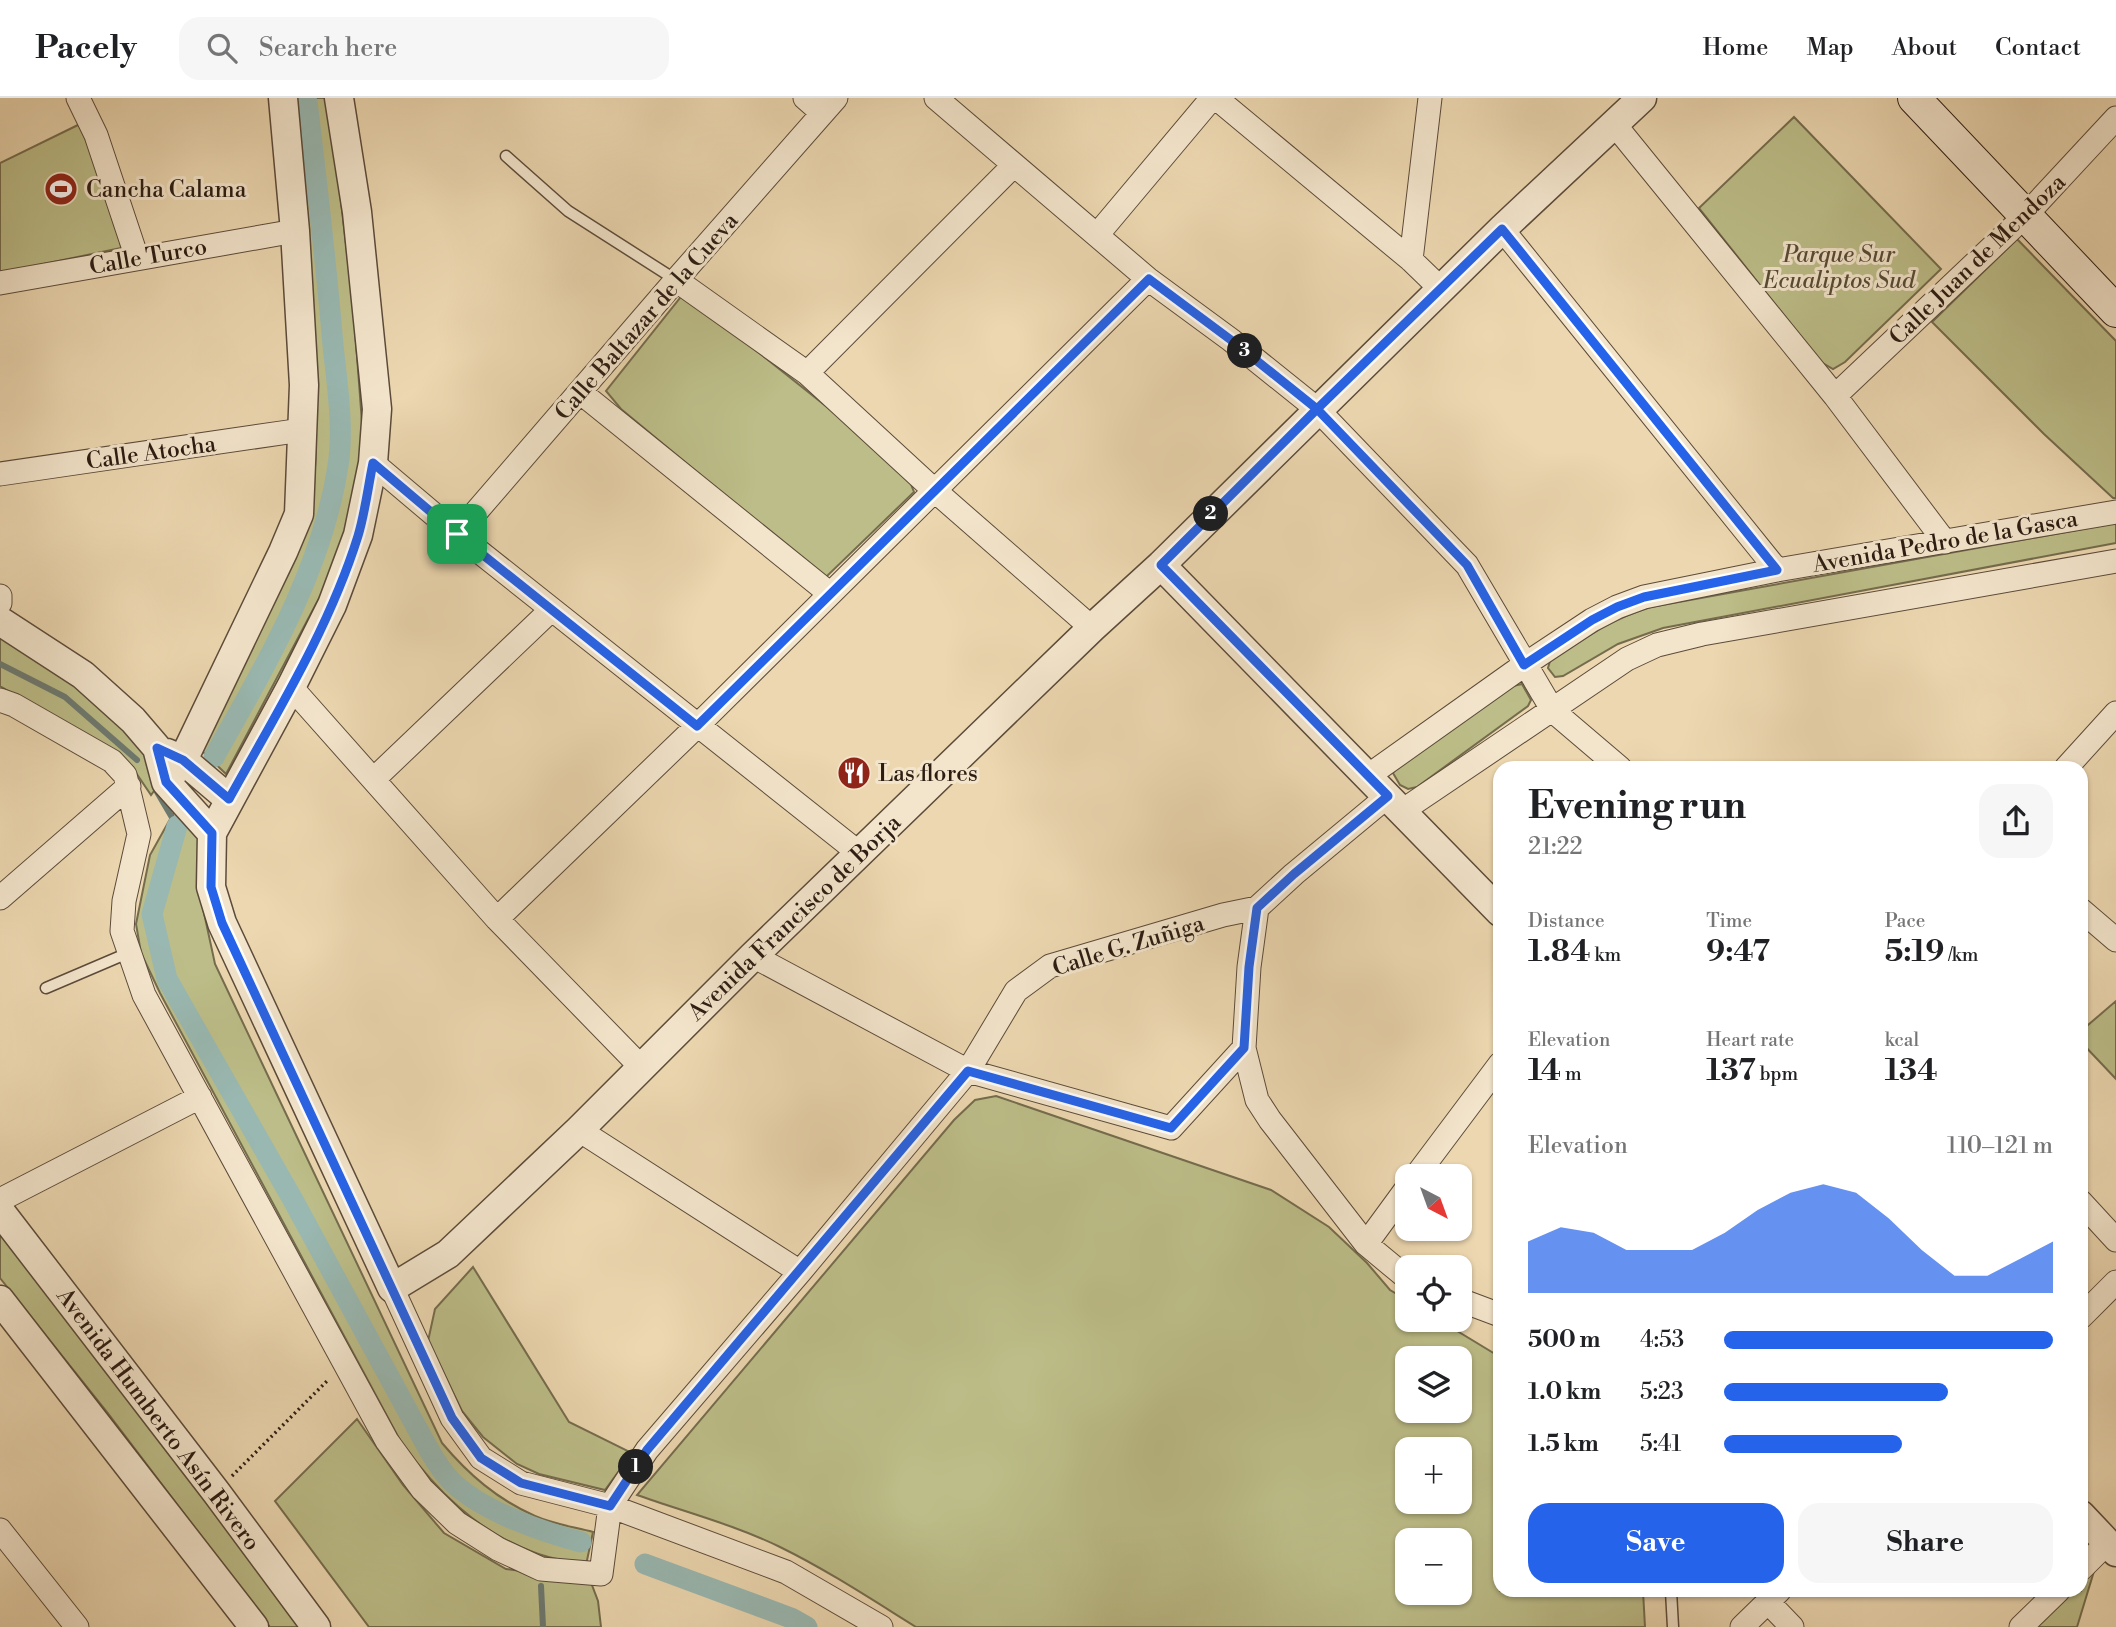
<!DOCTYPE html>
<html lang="en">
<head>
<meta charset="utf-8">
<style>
	:root { --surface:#fff; --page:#f6f6f6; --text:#202124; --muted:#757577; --line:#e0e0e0; --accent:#2563eb }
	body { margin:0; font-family:"Libre Bodoni",serif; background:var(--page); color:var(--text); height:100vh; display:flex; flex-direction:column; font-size:26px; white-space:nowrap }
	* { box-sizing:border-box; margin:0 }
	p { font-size:23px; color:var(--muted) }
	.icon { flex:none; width:38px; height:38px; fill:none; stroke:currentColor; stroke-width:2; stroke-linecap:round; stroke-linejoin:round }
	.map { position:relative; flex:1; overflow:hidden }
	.sheet { position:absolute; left:1493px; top:663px; width:595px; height:836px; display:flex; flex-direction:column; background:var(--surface); border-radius:21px; box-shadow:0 2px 5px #0004 }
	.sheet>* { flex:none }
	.needle { width:46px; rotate:139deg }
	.buttons { position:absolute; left:1395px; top:1066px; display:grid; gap:14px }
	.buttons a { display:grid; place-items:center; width:77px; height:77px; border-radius:14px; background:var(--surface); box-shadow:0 2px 5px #0004; font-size:35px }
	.pin { position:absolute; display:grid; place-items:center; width:60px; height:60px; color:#fff; margin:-30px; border-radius:14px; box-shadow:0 4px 10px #0006 }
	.km { position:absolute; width:35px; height:35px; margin:-18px; border-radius:50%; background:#222; color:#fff; font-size:19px; line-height:35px; text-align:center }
	.round { display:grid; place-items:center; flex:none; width:74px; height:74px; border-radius:21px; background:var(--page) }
	.overview { display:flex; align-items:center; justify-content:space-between; height:119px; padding:0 35px }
	h1 { font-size:38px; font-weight:800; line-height:52px }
	.figures { display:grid; grid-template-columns:repeat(3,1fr); gap:10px; height:119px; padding:7px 35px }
	.figures div { display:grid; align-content:center }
	.figures b { font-size:30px; font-weight:800 }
	.figures small { font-size:19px; font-weight:400 }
	.figures p { font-size:19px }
	.chart { height:196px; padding:14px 35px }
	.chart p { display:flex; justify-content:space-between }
	.chart svg { width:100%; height:126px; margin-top:7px; fill:var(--accent); opacity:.7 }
	.primary-button { display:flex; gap:14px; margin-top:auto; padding:14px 35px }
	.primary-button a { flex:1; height:80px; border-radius:21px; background:var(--accent); color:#fff; font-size:28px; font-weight:800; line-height:80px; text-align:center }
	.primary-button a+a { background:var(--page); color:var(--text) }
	ul { padding:0 35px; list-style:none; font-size:23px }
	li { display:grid; grid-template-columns:112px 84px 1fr; align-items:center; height:52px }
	li i { height:18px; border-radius:9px; background:var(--accent) }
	header { display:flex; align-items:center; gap:42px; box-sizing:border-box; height:98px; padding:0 35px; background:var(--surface); border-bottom:2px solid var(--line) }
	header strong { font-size:33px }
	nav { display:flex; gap:38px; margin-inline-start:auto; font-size:24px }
	.search { width:490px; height:63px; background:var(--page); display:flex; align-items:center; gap:18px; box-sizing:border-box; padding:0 24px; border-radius:21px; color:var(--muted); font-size:26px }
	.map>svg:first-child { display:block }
	.green { fill:#bcbd88; stroke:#746c4d; stroke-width:2; fill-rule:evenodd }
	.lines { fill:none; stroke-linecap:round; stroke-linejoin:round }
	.stream { stroke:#6d7a71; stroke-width:6 }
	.canal { stroke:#99b8b1; stroke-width:21 }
	.service-casing { stroke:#5c4b3a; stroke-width:13 }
	.minor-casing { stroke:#5c4b3a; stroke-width:25 }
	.tertiary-casing { stroke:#5c4b3a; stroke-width:31 }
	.secondary-casing { stroke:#2c1c12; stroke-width:34 }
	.path { stroke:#2c1c12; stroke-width:3.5; stroke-dasharray:2 3.5; stroke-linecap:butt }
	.service { stroke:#f3e5cc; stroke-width:10 }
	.minor { stroke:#f3e5cc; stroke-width:23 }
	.tertiary { stroke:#f3e5cc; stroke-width:28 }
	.secondary { stroke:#f3e5cc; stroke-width:32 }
	.route-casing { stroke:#fff; stroke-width:14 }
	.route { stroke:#2563eb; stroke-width:9 }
	.labels { text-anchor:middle; stroke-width:6; stroke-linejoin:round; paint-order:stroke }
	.poi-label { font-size:23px; fill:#2c1c12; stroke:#f3e5cc; text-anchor:start }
	.park-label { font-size:23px; font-style:italic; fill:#574c35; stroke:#f3e5cc }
	.street-label { font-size:23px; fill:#2c1c12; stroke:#f3e5cc }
</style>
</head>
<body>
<header>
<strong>Pacely</strong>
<div class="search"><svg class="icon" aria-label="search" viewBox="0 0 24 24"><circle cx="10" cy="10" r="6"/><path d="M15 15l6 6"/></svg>Search here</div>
<nav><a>Home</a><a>Map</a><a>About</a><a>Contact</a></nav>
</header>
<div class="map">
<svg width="2116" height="1529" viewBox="0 0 2116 1529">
	<rect width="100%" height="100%" fill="#ecd7b0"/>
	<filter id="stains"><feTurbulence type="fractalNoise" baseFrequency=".00286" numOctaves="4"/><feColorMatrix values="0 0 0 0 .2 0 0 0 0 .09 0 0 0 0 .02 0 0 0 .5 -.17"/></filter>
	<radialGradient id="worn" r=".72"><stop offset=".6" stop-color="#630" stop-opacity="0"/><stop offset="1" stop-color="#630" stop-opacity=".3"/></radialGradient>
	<path class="green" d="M295,0H326L335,53L353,205L363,338L352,415L325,489L226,676L198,649L313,407L316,350L314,242Z
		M1794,19L1941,171L1845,264L1833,271L1821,264L1699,110Z
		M80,26L120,136L121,150L0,175V65Z
		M2017,141L2116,243V400H2113L2044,336L1932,224Z
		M684,195L905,371L914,394L825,480L621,311L606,293Z
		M2116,425V445L1663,530L1618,546L1563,578L1555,579L1548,570L1550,563C1583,541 1613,520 1651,509Z
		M0,538L67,575L144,647L163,681L151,697L130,666L0,588Z
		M1522,586L1531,602L1528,608L1417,689L1408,691L1400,687L1393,675L1397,669L1513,588Z
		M178,707L201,733L199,792L215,866L442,1345C469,1377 497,1401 535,1418C553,1426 574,1429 593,1434L586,1467C569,1463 549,1461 533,1454C476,1433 436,1392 401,1344L160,895L141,855L136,826L150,757Z
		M2116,903V981L2081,944V933Z
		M996,998L1271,1092L1329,1129L1367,1165L1390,1192L1407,1202V1222H1439L1500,1259V1493H1643L1645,1529H916C871,1501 827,1472 780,1449C735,1427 685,1414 637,1397L954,1022L975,1002ZM1407,1260H1460V1312H1407ZM1407,1351H1460V1404H1407ZM1407,1442H1460V1494H1407Z
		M0,1135L302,1529H270L107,1314L0,1180Z
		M473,1169L569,1324L632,1355L605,1392L539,1376L517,1366L483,1339L462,1313L428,1243L435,1211Z
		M357,1321L403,1387L444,1435L506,1471L590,1482L598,1503L601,1529H369L275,1403Z
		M2095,1470L2077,1529H2033L2071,1493H2081V1483Z"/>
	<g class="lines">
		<path class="stream" d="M0,566L65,599L137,662
			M157,694L177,728
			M541,1488L543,1529"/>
		<path class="canal" d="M214,659C265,568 322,473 338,368C344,329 337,286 333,247C326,166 317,85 307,4
			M177,728L152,816L167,881L293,1102L424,1343C430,1354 437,1366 445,1376C472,1410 539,1433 581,1444
			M645,1466L791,1520L807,1529"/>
		<defs>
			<path id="service" d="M506,58L568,113L676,182
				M46,890L128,855
				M1671,1493L1673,1529"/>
			<path id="minor" d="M78,0L96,37L137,160
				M805,0L822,15
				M936,0L1148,181L1231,242L1317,311L1467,467L1553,613L1620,670
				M1216,0L1411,162L1441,191
				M1615,27L1835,298L1945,444
				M1502,131L1777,472
				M1097,137L1212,0
				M1411,162L1430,0
				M676,182L807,275L934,392L1092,530
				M0,185L295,133
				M807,275L1014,67
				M580,294L829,495
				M1835,298L2025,118L2116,20
				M373,365L457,436L859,755
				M0,376L302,332
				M457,436L676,182L836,0
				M0,498V505
				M291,589L497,821L641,969
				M0,602L14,607L112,663L125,677L139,736L124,803L122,833L144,897L387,1343L422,1391L457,1425L498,1451L541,1471L601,1476L610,1408L647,1352L800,1174L968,973L1016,893L1050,868L1223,817L1257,810
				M2066,670L2116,615
				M1368,678L1524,567L1592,522L1617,509L1644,499L1777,472L2116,414
				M374,681L551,512
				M1388,698L1294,776L1257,810L1249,869L1244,950L1257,1002L1270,1022L1366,1146L1407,1180
				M1402,713L1627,561L1657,547L1702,536L2116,463
				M0,800L129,688
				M2081,812L2116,842
				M497,821L697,628L1148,181
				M753,858L968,973L1171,1030L1244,950
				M579,1032L800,1174
				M1416,1078L1500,966
				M0,1102L200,999
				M2081,1104L2116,1142
				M1366,1146L1407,1090
				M392,1190L452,1320L481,1360L521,1385L610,1408L786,1474L881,1529
				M1460,1202L1500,1217
				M2081,1219L2116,1184
				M0,1432L77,1529
				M2081,1471L2107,1445
				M1767,1503L1792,1529
				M1742,1529L1779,1493
				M2021,1529L2058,1493"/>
			<path id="tertiary" d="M339,0L357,114L377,311L373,365L358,437L332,507L291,589L212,735L211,789L222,825L392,1190L448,1156L579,1032L753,858L1092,530L1161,467L1502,131L1642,0
				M1161,467L1500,814
				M0,523L83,577L133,622L157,650L166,684L212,735
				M167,655L183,662L229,701
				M166,684L183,662L283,454L299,416L304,287L295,133L283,0
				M0,1113L216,1394L316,1529
				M0,1202L254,1529
				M2081,1417L2116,1454"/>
			<path id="secondary" d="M1914,0L2116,213"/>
		</defs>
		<use href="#service" class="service-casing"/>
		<use href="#minor" class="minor-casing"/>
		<use href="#tertiary" class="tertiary-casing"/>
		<use href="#secondary" class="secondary-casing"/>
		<path class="path" d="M232,1378L328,1282"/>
		<use href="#service" class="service"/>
		<use href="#minor" class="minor"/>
		<use href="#tertiary" class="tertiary"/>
		<use href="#secondary" class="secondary"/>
	</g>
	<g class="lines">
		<defs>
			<path id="route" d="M457,436L373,365C368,389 365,415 358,438C329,531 276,616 229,701L183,662L157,650L166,684L212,735L211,789L222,825L452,1320L481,1360L521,1385L610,1408L647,1352L968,973L1171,1030L1244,950L1249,869L1257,810L1294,776L1388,698L1161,467L1317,311L1467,467L1524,567L1592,522L1617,509L1644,499L1777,472L1502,131L1317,311L1231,242L1149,181L697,628L457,436"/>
		</defs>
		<use href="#route" class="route-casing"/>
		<use href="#route" class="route"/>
	</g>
	<defs>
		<symbol id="stadium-disc" viewBox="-11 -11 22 22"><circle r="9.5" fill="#8f2418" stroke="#f3e5cc"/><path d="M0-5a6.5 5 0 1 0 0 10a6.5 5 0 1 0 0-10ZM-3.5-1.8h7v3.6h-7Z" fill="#fff"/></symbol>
		<symbol id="restaurant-disc" viewBox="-11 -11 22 22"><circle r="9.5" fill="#8f2418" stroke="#f3e5cc"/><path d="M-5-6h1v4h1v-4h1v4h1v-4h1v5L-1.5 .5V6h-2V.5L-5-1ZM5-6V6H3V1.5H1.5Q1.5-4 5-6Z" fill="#fff"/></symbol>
	</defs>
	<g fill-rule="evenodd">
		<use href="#stadium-disc" x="42" y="72" width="38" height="38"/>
		<use href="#restaurant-disc" x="835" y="656" width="38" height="38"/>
	</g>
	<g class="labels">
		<g class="poi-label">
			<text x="86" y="99">Cancha Calama</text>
			<text x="878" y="683">Las flores</text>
		</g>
		<g class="park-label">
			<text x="1839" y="164">Parque Sur<tspan x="1839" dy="26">Ecualiptos Sud</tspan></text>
		</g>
		<g class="street-label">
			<text transform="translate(148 158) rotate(-10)" y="8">Calle Turco</text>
			<text transform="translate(1977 161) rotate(-44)" y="8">Calle Juan de Mendoza</text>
			<text transform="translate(646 218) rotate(-49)" y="8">Calle Baltazar de la Cueva</text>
			<text transform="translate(151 354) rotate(-8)" y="8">Calle Atocha</text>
			<text transform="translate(1945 443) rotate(-10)" y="8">Avenida Pedro de la Gasca</text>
			<text transform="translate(794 819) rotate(-44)" y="8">Avenida Francisco de Borja</text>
			<text transform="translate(1128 847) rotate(-17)" y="8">Calle G. Zuñiga</text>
			<text transform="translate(159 1321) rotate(53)" y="8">Avenida Humberto Asín Rivero</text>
		</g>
	</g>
	<rect width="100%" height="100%" filter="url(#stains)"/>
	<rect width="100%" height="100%" fill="url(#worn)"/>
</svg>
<div class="buttons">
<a><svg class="needle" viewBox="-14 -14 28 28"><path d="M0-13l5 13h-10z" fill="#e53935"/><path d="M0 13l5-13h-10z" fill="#757577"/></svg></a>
<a><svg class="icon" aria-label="locate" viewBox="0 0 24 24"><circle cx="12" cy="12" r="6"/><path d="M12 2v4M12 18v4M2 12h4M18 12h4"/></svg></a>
<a><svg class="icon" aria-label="layers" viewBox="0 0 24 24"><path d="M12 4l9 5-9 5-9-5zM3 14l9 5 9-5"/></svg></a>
<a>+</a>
<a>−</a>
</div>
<div class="pin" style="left:457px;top:436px;background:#1e9e55"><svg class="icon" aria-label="arrive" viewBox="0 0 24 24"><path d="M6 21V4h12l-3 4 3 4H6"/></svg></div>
<b class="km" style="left:636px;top:1369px">1</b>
<b class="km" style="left:1211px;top:416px">2</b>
<b class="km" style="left:1245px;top:253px">3</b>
<section class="sheet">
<div class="overview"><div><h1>Evening run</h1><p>21:22</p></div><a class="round"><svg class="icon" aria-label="share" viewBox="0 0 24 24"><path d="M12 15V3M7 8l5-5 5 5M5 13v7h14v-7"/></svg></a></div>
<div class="figures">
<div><p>Distance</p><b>1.84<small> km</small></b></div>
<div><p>Time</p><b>9:47</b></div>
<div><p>Pace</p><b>5:19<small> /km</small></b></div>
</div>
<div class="figures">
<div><p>Elevation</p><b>14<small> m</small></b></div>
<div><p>Heart rate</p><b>137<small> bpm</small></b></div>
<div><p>kcal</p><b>134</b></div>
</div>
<div class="chart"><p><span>Elevation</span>110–121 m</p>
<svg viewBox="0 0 160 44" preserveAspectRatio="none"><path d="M0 44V26L10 21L20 23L30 29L40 29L50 29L60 23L70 15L80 9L90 6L100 9L110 18L120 29L130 38L140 38L150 32L160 26V44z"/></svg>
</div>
<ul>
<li><b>500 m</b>4:53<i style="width:100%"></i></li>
<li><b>1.0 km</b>5:23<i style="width:68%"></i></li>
<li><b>1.5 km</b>5:41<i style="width:54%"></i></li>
</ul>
<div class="primary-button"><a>Save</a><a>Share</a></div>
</section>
</div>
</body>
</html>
